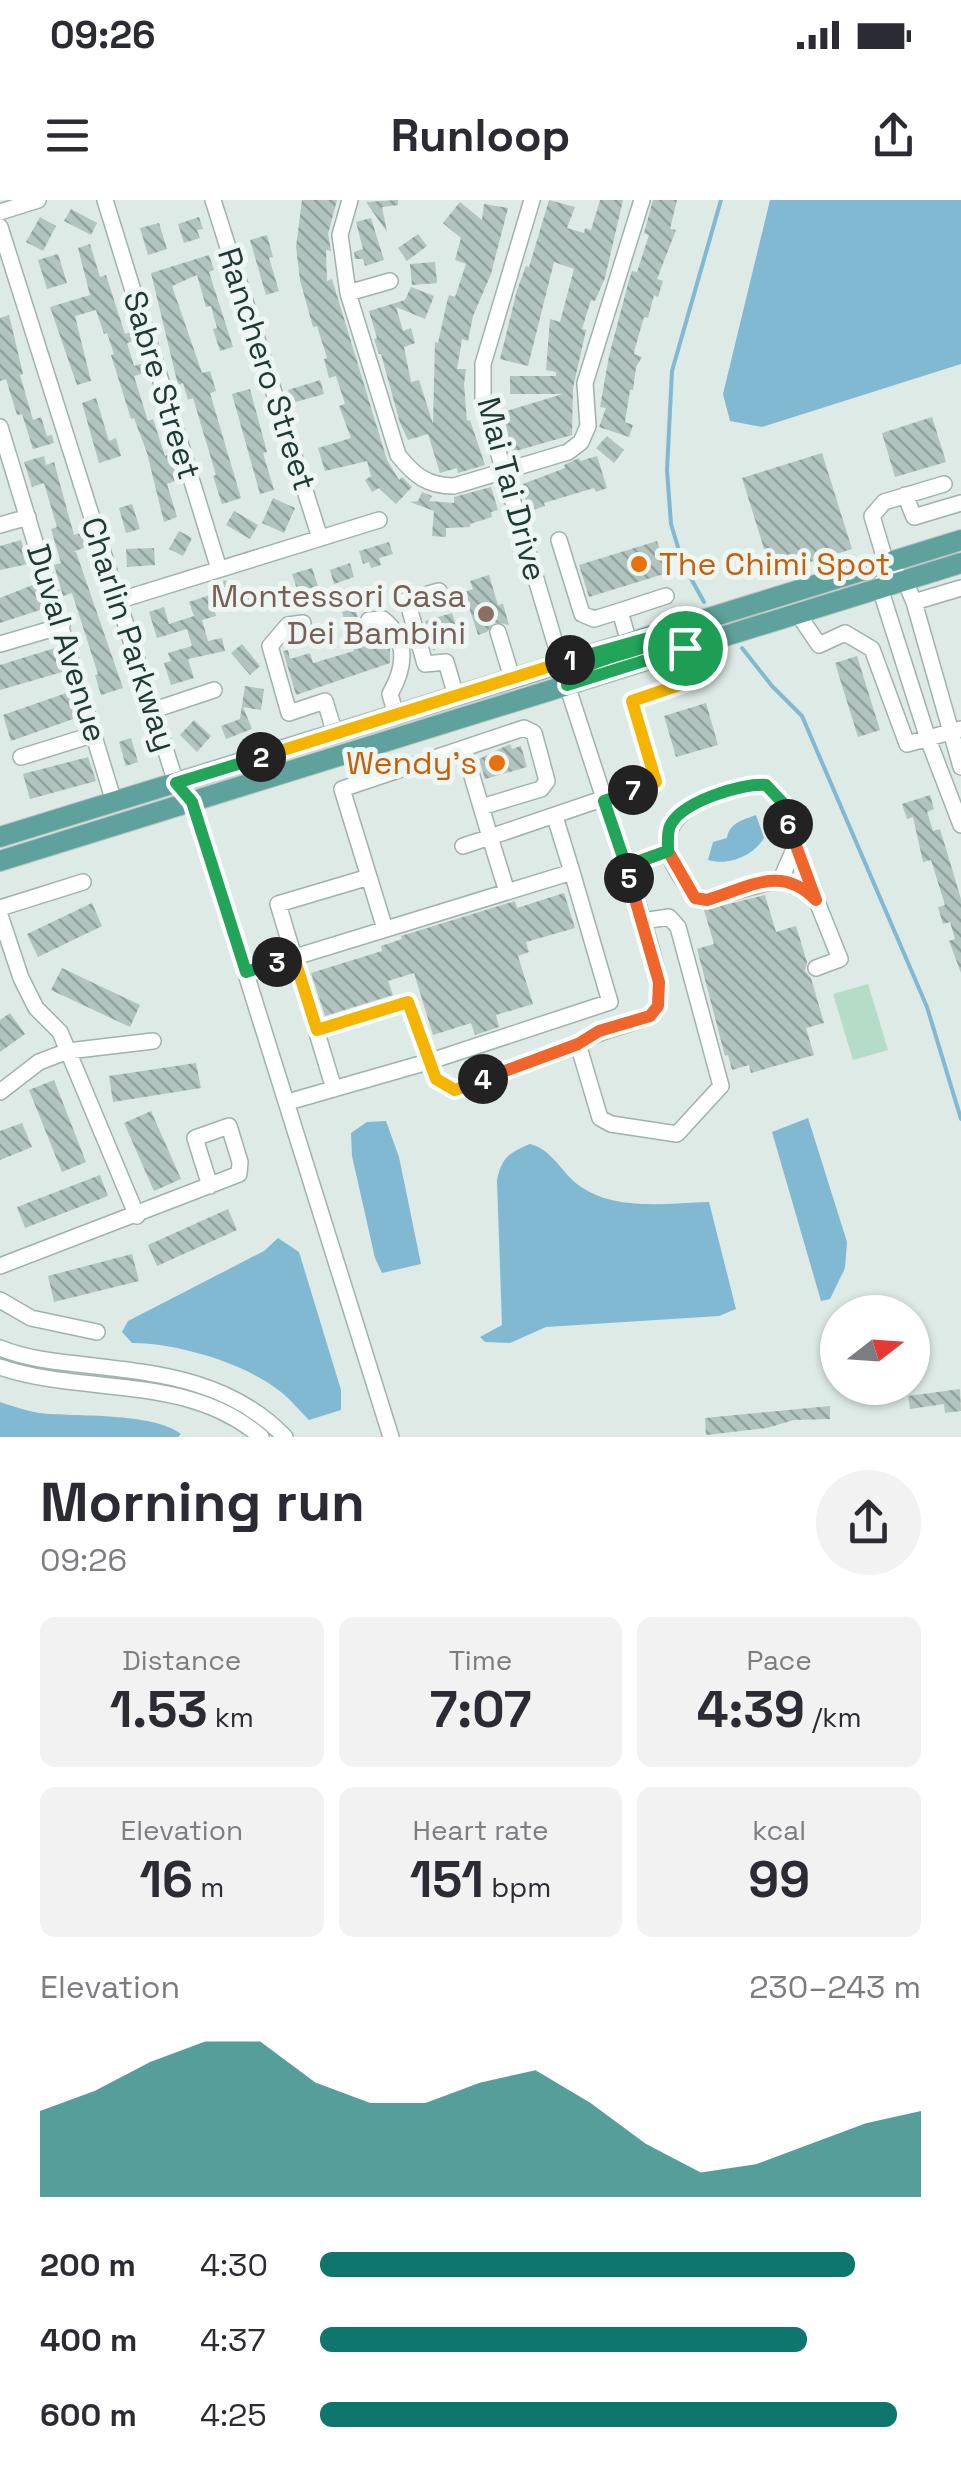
<!DOCTYPE html>
<html lang="en">
<head>
<meta charset="utf-8">
<style>
	:root { --surface:#fff; --page:#f2f2f3; --text:#2b2b33; --muted:#7c7c81; --accent:#0f766e }
	body { margin:0; font-family:"Space Grotesk",sans-serif; background:var(--page); color:var(--text); height:100vh; display:flex; flex-direction:column; font-size:38px; white-space:nowrap }
	* { box-sizing:border-box; margin:0 }
	p { font-size:32px; color:var(--muted) }
	.icon { flex:none; width:55px; height:55px; fill:none; stroke:currentColor; stroke-width:2; stroke-linecap:round; stroke-linejoin:round }
	.map { position:relative; height:1237px; overflow:hidden }
	.side { display:flex; flex-direction:column; background:var(--surface); flex:1 }
	.side>* { flex:none }
	.needle { width:65px; rotate:73deg }
	.controls { position:absolute; left:820px; top:1095px; display:grid; gap:20px }
	.controls a { display:grid; place-items:center; width:110px; height:110px; border-radius:50%; background:var(--surface); box-shadow:0 2px 8px #0004; font-size:50px }
	.pin { position:absolute; display:grid; place-items:center; width:85px; height:85px; color:#fff; margin:-42px; border:5px solid #fff; border-radius:50%; box-shadow:0 2px 10px #0007 }
	.km { position:absolute; width:50px; height:50px; margin:-25px; border-radius:50%; background:#222; color:#fff; font-size:28px; line-height:50px; text-align:center }
	.round { display:grid; place-items:center; flex:none; width:105px; height:105px; border-radius:52px; background:var(--page) }
	.head { display:flex; align-items:center; justify-content:space-between; height:170px; padding:0 40px }
	h1 { font-size:55px; font-weight:700; line-height:75px }
	.figures { display:grid; grid-template-columns:repeat(3,1fr); gap:15px; height:170px; padding:10px 40px }
	.figures div { display:grid; align-content:center; border-radius:15px; background:var(--page); text-align:center }
	.figures b { font-size:50px; font-weight:700 }
	.figures small { font-size:28px; font-weight:400 }
	.figures p { font-size:28px }
	.chart { height:280px; padding:20px 40px }
	.chart p { display:flex; justify-content:space-between }
	.chart svg { width:100%; height:180px; margin-top:10px; fill:var(--accent); opacity:.7 }
	ul { padding:0 40px; list-style:none; font-size:32px }
	li { display:grid; grid-template-columns:160px 120px 1fr; align-items:center; height:75px }
	li i { height:25px; border-radius:12px; background:var(--accent) }
	.status { display:flex; justify-content:space-between; align-items:center; height:70px; padding:0 50px; background:var(--surface); direction:ltr }
	.status svg { height:28px; fill:currentColor }
	header { display:flex; justify-content:space-between; align-items:center; height:130px; padding:0 40px; background:var(--surface); font-size:45px; font-weight:700 }
	.map>svg:first-child { display:block }
	.pitch { fill:#b4dcc6 }
	.water { fill:#81b8d2 }
	.lines { fill:none; stroke-linecap:round; stroke-linejoin:round }
	.stream { stroke:#81b8d2; stroke-width:4 }
	.building { fill:url(#building-back-hatch) }
	.minor-casing { stroke:#a0b1ae; stroke-width:18 }
	.major-casing { stroke:#bcc4c3; stroke-width:22 }
	.minor { stroke:#fff; stroke-width:15 }
	.major { stroke:#5fa19c; stroke-width:20 }
	.split-1-casing { stroke:#fff; stroke-width:20 }
	.split-2-casing { stroke:#fff; stroke-width:20 }
	.split-3-casing { stroke:#fff; stroke-width:20 }
	.split-4-casing { stroke:#fff; stroke-width:20 }
	.split-5-casing { stroke:#fff; stroke-width:20 }
	.split-6-casing { stroke:#fff; stroke-width:20 }
	.split-7-casing { stroke:#fff; stroke-width:20 }
	.split-8-casing { stroke:#fff; stroke-width:20 }
	.split-1 { stroke:#22a559; stroke-width:12 }
	.split-2 { stroke:#f5b400; stroke-width:12 }
	.split-3 { stroke:#22a559; stroke-width:12 }
	.split-4 { stroke:#f5b400; stroke-width:12 }
	.split-5 { stroke:#f0652b; stroke-width:12 }
	.split-6 { stroke:#f0652b; stroke-width:12 }
	.split-7 { stroke:#22a559; stroke-width:12 }
	.split-8 { stroke:#f5b400; stroke-width:12 }
	.food-dot { fill:#e8710a; stroke:#edf6f3; stroke-width:4 }
	.education-dot { fill:#8d6e63; stroke:#edf6f3; stroke-width:4 }
	.labels { text-anchor:middle; stroke-width:10; stroke-linejoin:round; paint-order:stroke }
	.street-label { font-size:32px; fill:#1e3936; stroke:#edf6f3 }
	.food-label { font-size:32px; fill:#c56008; stroke:#edf6f3; text-anchor:start }
	.education-label { font-size:32px; fill:#785e54; stroke:#edf6f3; text-anchor:end }
</style>
</head>
<body>
<div class="status"><b>09:26</b><svg viewBox="0 0 49 12"><path d="M0 12V9h3v3zM5 12V6h3v6zM10 12V3h3v9zM15 12V0h3v12zM26 1h20v11H26zM47 4h2v5h-2z"/></svg></div>
<header><svg class="icon" aria-label="menu" viewBox="0 0 24 24"><path d="M4 6h16M4 12h16M4 18h16"/></svg>Runloop<svg class="icon" aria-label="share" viewBox="0 0 24 24"><path d="M12 15V3M7 8l5-5 5 5M5 13v7h14v-7"/></svg></header>
<div class="map">
<svg width="961" height="1237" viewBox="0 0 961 1237">
	<defs>
		<pattern id="building-back-hatch" width="6" height="6" patternUnits="userSpaceOnUse" patternTransform="scale(2.5)"><rect width="6" height="6" fill="#b2c4bf"/><path d="M-1 5l2 2M0 0l6 6M5-1l2 2" fill="none" stroke="#90a09c"/></pattern>
	</defs>
	<rect width="100%" height="100%" fill="#ddeae6"/>
	<path class="pitch" d="M868,784L888,850L853,860L833,794Z"/>
	<path class="water" d="M770,0H961V164L762,227L730,221L723,194Z
		M756,615L764,638C753,656 729,666 708,660L713,642L727,638C729,623 743,620 756,615Z
		M808,918L847,1042L845,1068L830,1099L821,1101L772,932Z
		M386,921L399,957L421,1064L382,1073L375,1058L352,956L351,933L367,922Z
		M530,944C551,949 561,971 577,984C613,1012 667,1003 709,1002L736,1109L719,1116L546,1127L510,1143L485,1142L480,1137L502,1125L497,980C502,957 509,953 530,944Z
		M278,1038L299,1052L341,1190V1210L309,1220C300,1211 291,1200 281,1192C245,1163 177,1143 132,1143L122,1132L128,1121L264,1051Z
		M0,1202C13,1206 26,1211 39,1213C75,1217 153,1212 181,1234L178,1237H0Z"/>
	<g class="lines">
		<path class="stream" d="M704,402L683,364L671,324L667,270L672,171L721,0
			M742,448L772,486L802,516L927,807L961,919"/>
	</g>
	<path class="building" d="M302,0H337L328,34L331,51L326,50L327,81L332,79L387,260L399,280L402,277L412,287L396,304L379,288L372,292L365,280L371,276L367,261L325,271L318,248L351,238L339,206L345,204L336,176L329,178L324,159L327,158L317,126L313,127L300,80L296,47Z
		M398,0V5L382,7L387,32L366,2Z
		M549,0L575,7L567,28L584,33L585,28L591,30L600,0H623L605,78L595,101L591,100L582,129L586,130L573,188L572,235L512,252L503,212L563,194H510V176H556V172L546,170L550,119L560,122L574,69L554,62L528,166L500,159L517,90L526,66L529,67Z
		M653,0H677L670,29L676,30L657,79L663,81L658,97L654,95L648,118L644,117L635,148L634,154L642,157L636,167L633,190H630L625,222L633,225L629,237L599,227L606,208L600,207L609,156L629,80L632,71L637,72L649,35L644,33Z
		M460,2L482,20L484,4L508,8L491,74L473,116L468,141L462,139L457,169H466L464,184L467,221L470,220L485,265L458,273L457,268L440,273L428,234L408,240L400,223L381,154H379L374,139L377,138L369,111L405,100L411,87L434,96L425,119L396,107L403,131L411,128L415,143L404,147L411,182L419,180L433,224L435,142L438,143L447,102L449,95L455,97L466,64L455,60L461,38L443,23Z
		M71,9L97,23L91,35L64,21Z
		M40,17L56,26L43,51L26,42Z
		M199,17L203,29L197,30L200,38L184,43L178,24Z
		M371,18L384,60L365,66L363,59H355L354,52L363,49L356,22Z
		M159,23L167,49L148,55L140,28Z
		M418,34L427,46L407,61L398,48Z
		M267,35L273,57L269,58L279,91L266,95L250,40Z
		M90,44L100,77L106,75L125,134L132,132L134,141L127,143L134,166L141,164L144,173L134,176L148,221L153,219L165,256L170,254L178,280L167,284L177,317L164,322L147,253L134,218L131,219L111,155L114,154L107,133L104,134L96,110L75,116L91,181L77,185L50,107L90,95L78,48Z
		M58,54L67,83L47,89L38,60Z
		M209,55L214,70L209,72L233,147L220,151L213,129L217,128L211,106L206,107L197,75L172,86L202,173L210,171L216,191L210,193L241,298L222,304L213,276L216,275L193,198L188,200L183,183L178,185L151,73Z
		M435,62L437,83L412,85L410,64Z
		M9,115L23,174L20,175L33,220L41,217L47,236L52,235L54,243L33,249L22,214L17,215L6,179L0,181V118Z
		M320,180L324,194L292,203L288,190Z
		M250,189L267,252L263,253L274,290L260,294L232,194Z
		M96,198L109,241L116,238L121,256L99,263L82,203Z
		M932,217L946,262L895,277L882,233Z
		M607,236L624,250L614,263L596,248Z
		M822,253L852,349L772,374L742,278Z
		M44,256L46,265L54,262L74,335L81,333L86,347L73,352H76L123,488L101,495L95,475L98,474L72,393L63,396L54,365L61,363L51,329L57,327L44,283L32,287L24,262Z
		M597,256L607,288L596,292L594,288L544,303L545,306L528,312L523,284L565,268L564,265L579,258L580,261Z
		M491,287L498,310L491,312L492,317L470,324V327L446,328V337L432,336L434,311L410,302L418,301L422,292L432,296L429,301L454,303V297Z
		M273,298L295,308L284,333L262,323Z
		M132,304L140,329L126,333L119,308Z
		M234,311L258,325L250,339L226,325Z
		M179,331L192,338L183,356L169,349Z
		M21,340L28,364L0,370V346Z
		M657,341L667,373L589,397L579,365Z
		M389,342L393,354L379,358L381,365L371,368L369,362L363,364L359,351Z
		M154,348L155,365L127,367L126,349Z
		M350,363L354,377L334,384L330,370Z
		M312,368L318,386L298,392L292,374Z
		M489,375L498,405L503,404L509,425L494,422L487,432L478,435L464,392L473,389L470,381Z
		M224,380L247,391L256,388L245,411L216,397Z
		M35,384L43,409L0,423V398Z
		M210,395L216,416L202,420L208,441L222,438L225,451L188,459L194,478L171,485L164,463L171,461L168,453L192,446L187,429L157,438L149,412L164,407L169,424L194,416L189,402Z
		M355,408L365,442L384,436L390,448V463L296,495L283,451L288,450L290,459L310,453L313,463L354,451L342,412Z
		M452,413L461,441L433,450L425,421Z
		M242,444L260,466L250,475L231,453Z
		M55,448L62,472L0,490V465Z
		M857,456L880,530L858,537L835,463Z
		M245,486L264,489L261,510L243,507L252,529L226,539L221,526L240,519Z
		M69,492L76,518L11,541L3,515Z
		M706,503L718,545L676,557L664,516Z
		M194,520L211,536L197,552L180,535Z
		M131,538L138,562L126,566L119,542Z
		M510,544L512,549L521,546L527,567L485,579L479,559Z
		M88,557L96,581L30,599L23,574Z
		M930,595L934,609L927,612L933,631L940,629L961,699V773L949,741L955,739L950,722L943,724L938,707L945,705L931,660L923,662L913,617L907,619L902,604Z
		M564,693L575,728L526,742L529,752L518,756L533,804L496,815L499,827L475,835L471,823L433,835L414,773L388,781L393,795L325,816L311,773L382,751L381,746L402,739L401,736L515,701L517,708Z
		M765,695L776,732L796,726L807,762L805,771L811,778L824,823L806,828L814,855L751,873L749,865L732,870L728,855L725,856L697,749L714,744L704,710Z
		M92,703L102,726L38,757L27,734Z
		M62,768L140,805L130,827L51,790Z
		M10,813L25,834L0,852V820Z
		M196,863L201,888L113,902L109,876Z
		M54,880L86,962L62,972L29,890Z
		M151,911L181,979L154,991L124,923Z
		M22,923L32,947L0,960V931Z
		M100,975L108,996L25,1028L17,1007Z
		M228,1009L237,1030L157,1066L148,1045Z
		M132,1054L139,1081L54,1102L48,1076Z
		M960,1189L961,1211L945,1213L944,1204L910,1209L908,1196Z
		M830,1206V1219L794,1220L767,1228L706,1235L705,1218Z"/>
	<g class="lines">
		<defs>
			<path id="minor" d="M105,0L219,369
				M213,0L320,338
				M350,0L340,35L348,93L398,255C414,275 427,286 454,286L568,252L581,242L588,226L585,183L642,0
				M532,0L483,164V201L561,463
				M0,12L38,0
				M0,27L176,583L192,602L195,611L391,1237
				M348,93L390,81
				M0,227L114,602
				M944,284L884,302L872,316L886,363L905,381L914,402L961,567
				M905,295L914,317L961,303
				M0,325L28,317
				M559,340L582,414L594,419L620,411
				M882,382L880,388L928,539L961,625
				M439,391L407,400L425,464L446,462L456,496
				M117,401L379,320
				M914,402L961,388
				M798,414L819,445L845,433L872,449L907,544L961,529
				M369,420L383,419C409,440 405,468 390,494L396,515
				M303,423L288,425L270,446L289,513L325,501L335,534
				M498,432L512,478
				M629,443L620,411L666,396
				M0,444L62,426
				M567,485L626,666L668,651
				M154,510L214,490
				M464,549L490,637L655,581L632,501L694,480L685,449
				M21,557L95,534
				M463,646L490,637L507,692
				M795,647L781,679L707,699L695,698C686,684 672,667 668,650C659,608 733,582 766,585L781,602L795,647L840,759L816,768
				M0,708L83,682
				M0,715L21,778L36,808L60,832L137,1016
				M385,729L342,589L524,528L534,533L547,581L541,589L481,607
				M246,772L572,672L555,617
				M317,830L408,802L436,879L455,890L578,844L600,918L611,924L677,934L721,886L678,727L669,717L643,721L626,666
				M578,844C602,829 621,828 645,818C674,806 649,744 643,721
				M334,889L278,704L369,677
				M0,892L39,862L68,851L153,841
				M288,902L431,861L610,802L572,672
				M0,1066L239,974L240,962L229,926L195,938L210,986
				M0,1100L31,1118L97,1132
				M0,1148C25,1158 50,1161 77,1164C154,1173 228,1178 285,1237
				M0,1167C86,1196 188,1173 261,1237"/>
			<path id="major" d="M0,637L961,340
				M0,661L961,363"/>
		</defs>
		<use href="#minor" class="minor-casing"/>
		<use href="#major" class="major-casing"/>
		<use href="#minor" class="minor"/>
		<use href="#major" class="major"/>
	</g>
	<g class="lines">
		<defs>
			<path id="split-1" d="M570,460L659,435C645,458 588,451 567,485L685,448"/>
			<path id="split-2" d="M261,557L570,460"/>
			<path id="split-3" d="M261,557L176,583L192,602L246,772L277,762"/>
			<path id="split-4" d="M277,762L294,757L317,830L408,802L436,879L455,890L483,879"/>
			<path id="split-5" d="M483,879L578,844L599,831L650,816L658,806L659,782L629,678"/>
			<path id="split-6" d="M629,678L626,666L668,651L695,698L707,700C750,687 781,664 816,700L788,624"/>
			<path id="split-7" d="M633,590L604,601L626,666L668,651C668,643 667,633 670,626C681,602 741,583 766,585L782,602L788,624"/>
			<path id="split-8" d="M633,590L656,582L632,501L694,480L685,448"/>
		</defs>
		<use href="#split-1" class="split-1-casing"/>
		<use href="#split-2" class="split-2-casing"/>
		<use href="#split-3" class="split-3-casing"/>
		<use href="#split-4" class="split-4-casing"/>
		<use href="#split-5" class="split-5-casing"/>
		<use href="#split-6" class="split-6-casing"/>
		<use href="#split-7" class="split-7-casing"/>
		<use href="#split-8" class="split-8-casing"/>
		<use href="#split-1" class="split-1"/>
		<use href="#split-2" class="split-2"/>
		<use href="#split-3" class="split-3"/>
		<use href="#split-4" class="split-4"/>
		<use href="#split-5" class="split-5"/>
		<use href="#split-6" class="split-6"/>
		<use href="#split-7" class="split-7"/>
		<use href="#split-8" class="split-8"/>
	</g>
	<g class="food-dot">
		<circle cx="639" cy="364" r="10"/>
		<circle cx="497" cy="563" r="10"/>
	</g>
	<circle class="education-dot" cx="486" cy="414" r="10"/>
	<g class="labels">
		<g class="street-label">
			<text transform="translate(267 169) rotate(72)" y="11">Ranchero Street</text>
			<text transform="translate(162 185) rotate(73)" y="11">Sabre Street</text>
			<text transform="translate(512 289) rotate(75)" y="11">Mai Tai Drive</text>
			<text transform="translate(129 434) rotate(72)" y="11">Charlin Parkway</text>
			<text transform="translate(67 443) rotate(73)" y="11">Duval Avenue</text>
		</g>
		<g class="food-label">
			<text x="659" y="375">The Chimi Spot</text>
			<text x="477" y="574" text-anchor="end">Wendy's</text>
		</g>
		<g class="education-label">
			<text x="466" y="407">Montessori Casa<tspan x="466" dy="37">Dei Bambini</tspan></text>
		</g>
	</g>
</svg>
<div class="controls">
<a><svg class="needle" viewBox="-14 -14 28 28"><path d="M0-13l5 13h-10z" fill="#e53935"/><path d="M0 13l5-13h-10z" fill="#7c7c81"/></svg></a>
</div>
<div class="pin" style="left:685px;top:448px;background:#1e9e55"><svg class="icon" aria-label="arrive" viewBox="0 0 24 24"><path d="M6 21V4h12l-3 4 3 4H6"/></svg></div>
<b class="km" style="left:570px;top:460px">1</b>
<b class="km" style="left:261px;top:557px">2</b>
<b class="km" style="left:277px;top:762px">3</b>
<b class="km" style="left:483px;top:879px">4</b>
<b class="km" style="left:629px;top:678px">5</b>
<b class="km" style="left:788px;top:624px">6</b>
<b class="km" style="left:633px;top:590px">7</b>
</div>
<section class="side">
<div class="head"><div><h1>Morning run</h1><p>09:26</p></div><a class="round"><svg class="icon" aria-label="share" viewBox="0 0 24 24"><path d="M12 15V3M7 8l5-5 5 5M5 13v7h14v-7"/></svg></a></div>
<div class="figures">
<div><p>Distance</p><b>1.53<small> km</small></b></div>
<div><p>Time</p><b>7:07</b></div>
<div><p>Pace</p><b>4:39<small> /km</small></b></div>
</div>
<div class="figures">
<div><p>Elevation</p><b>16<small> m</small></b></div>
<div><p>Heart rate</p><b>151<small> bpm</small></b></div>
<div><p>kcal</p><b>99</b></div>
</div>
<div class="chart"><p><span>Elevation</span>230–243 m</p>
<svg viewBox="0 0 160 44" preserveAspectRatio="none"><path d="M0 44V23L10 18L20 11L30 6L40 6L50 16L60 21L70 21L80 16L90 13L100 21L110 31L120 38L130 36L140 31L150 26L160 23V44z"/></svg>
</div>
<ul>
<li><b>200 m</b>4:30<i style="width:89%"></i></li>
<li><b>400 m</b>4:37<i style="width:81%"></i></li>
<li><b>600 m</b>4:25<i style="width:96%"></i></li>
</ul>
</section>
</body>
</html>
